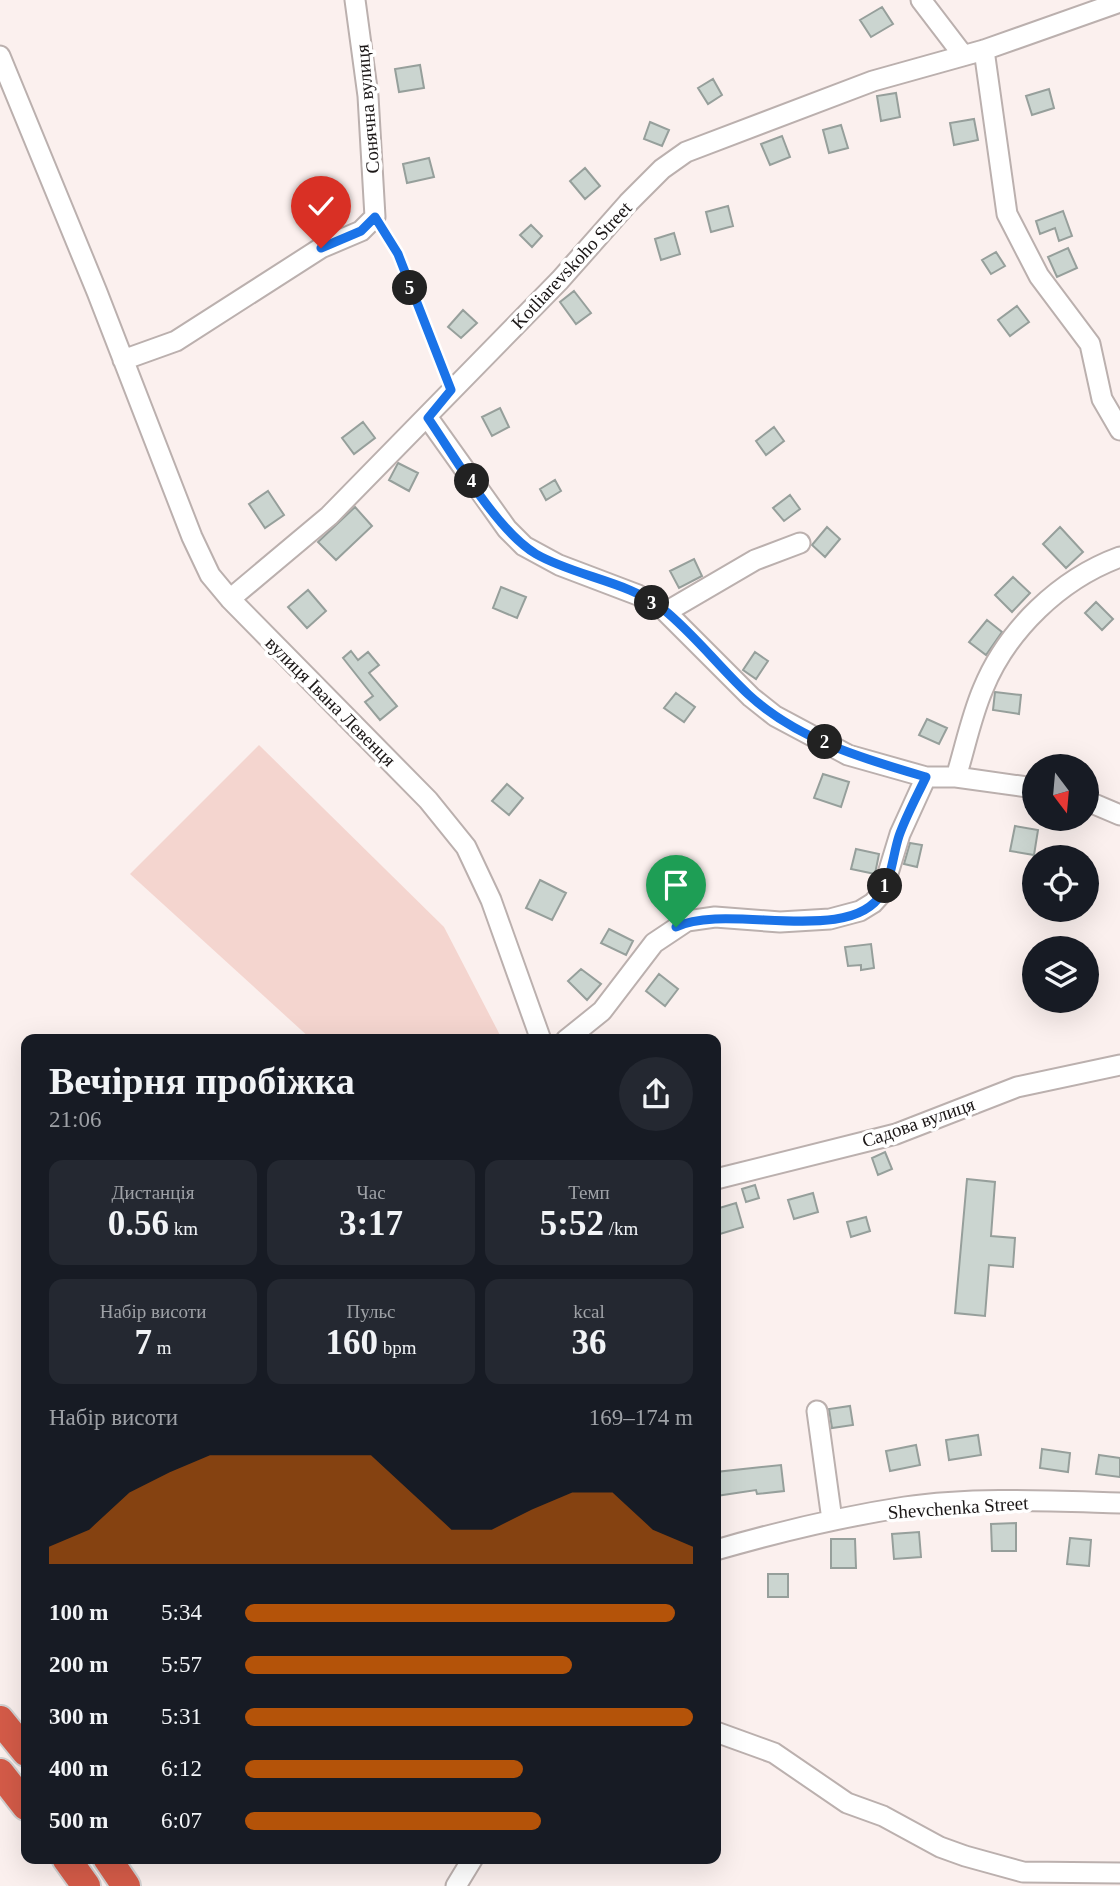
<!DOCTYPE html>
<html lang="uk">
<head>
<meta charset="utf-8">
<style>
	:root { --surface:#171b24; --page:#242831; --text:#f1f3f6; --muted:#9ea1a6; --accent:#b45309 }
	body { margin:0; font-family:Georgia,serif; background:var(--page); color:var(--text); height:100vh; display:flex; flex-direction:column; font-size:26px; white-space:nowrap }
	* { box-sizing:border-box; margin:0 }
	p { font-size:23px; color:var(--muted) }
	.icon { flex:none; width:38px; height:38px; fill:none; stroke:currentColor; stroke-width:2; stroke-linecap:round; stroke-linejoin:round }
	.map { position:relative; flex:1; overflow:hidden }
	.details { position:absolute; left:21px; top:1034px; width:700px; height:830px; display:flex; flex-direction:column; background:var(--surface); border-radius:14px; box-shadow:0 7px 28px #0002 }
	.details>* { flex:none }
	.needle { width:46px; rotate:164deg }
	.tools { position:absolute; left:1022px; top:754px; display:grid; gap:14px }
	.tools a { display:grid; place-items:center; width:77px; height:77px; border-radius:50%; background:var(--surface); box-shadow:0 7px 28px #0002; font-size:35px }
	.pin { position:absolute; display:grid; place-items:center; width:60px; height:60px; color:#fff; margin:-72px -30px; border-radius:50% 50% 50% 0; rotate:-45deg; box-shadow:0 0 7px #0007 }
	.pin .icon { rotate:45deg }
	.km { position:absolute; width:35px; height:35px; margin:-18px; border-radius:50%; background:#222; color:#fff; font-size:19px; line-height:35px; text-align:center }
	.round { display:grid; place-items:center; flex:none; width:74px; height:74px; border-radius:37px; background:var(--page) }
	.head { display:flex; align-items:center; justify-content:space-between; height:119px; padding:0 28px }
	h1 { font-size:38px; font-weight:600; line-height:52px }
	.figures { display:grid; grid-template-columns:repeat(3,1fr); gap:10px; height:119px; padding:7px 28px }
	.figures div { display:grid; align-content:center; border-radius:14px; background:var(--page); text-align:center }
	.figures b { font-size:35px; font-weight:600 }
	.figures small { font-size:19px; font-weight:400 }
	.figures p { font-size:19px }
	.chart { height:196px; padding:14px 28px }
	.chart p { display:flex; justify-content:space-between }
	.chart svg { width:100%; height:126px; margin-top:7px; fill:var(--accent); opacity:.7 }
	ul { padding:0 28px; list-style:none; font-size:23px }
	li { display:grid; grid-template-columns:112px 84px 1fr; align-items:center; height:52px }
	li i { height:18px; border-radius:9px; background:var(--accent) }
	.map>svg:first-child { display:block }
	.green { fill:#f4d5cf }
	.building { fill:#cbd5d0; stroke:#969f9b; stroke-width:2 }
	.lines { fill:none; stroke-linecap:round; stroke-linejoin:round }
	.minor-casing { stroke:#bbb0ae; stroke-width:23 }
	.highway-casing { stroke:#d1d1d1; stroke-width:32 }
	.path { stroke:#888180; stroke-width:2.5; stroke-dasharray:2 5; stroke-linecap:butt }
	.minor { stroke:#fff; stroke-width:19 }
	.highway { stroke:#d45b48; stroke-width:28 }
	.route-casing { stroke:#fff; stroke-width:14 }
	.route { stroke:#1a73e8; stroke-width:9 }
	.labels { text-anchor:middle; stroke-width:7; stroke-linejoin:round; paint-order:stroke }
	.street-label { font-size:19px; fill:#1b1717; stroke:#fff }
</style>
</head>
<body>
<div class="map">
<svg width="1120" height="1886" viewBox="0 0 1120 1886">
	<rect width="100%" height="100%" fill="#fbf0ee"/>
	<path class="green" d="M259,745L444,927L502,1039H311L130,874Z"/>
	<path class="building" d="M882,7L893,24L871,37L860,20Z
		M420,65L424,88L399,92L395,69Z
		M713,79L722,95L708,104L698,88Z
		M1049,89L1054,108L1032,115L1026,96Z
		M896,93L900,117L881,121L877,96Z
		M974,119L978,140L954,145L950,123Z
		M650,122L669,130L662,146L644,139Z
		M841,125L848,148L829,153L823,130Z
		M782,136L790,157L770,165L761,144Z
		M429,158L434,177L407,183L403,164Z
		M585,168L600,186L585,199L570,181Z
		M728,206L733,226L711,232L706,212Z
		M1063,211L1072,236L1059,241L1055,228L1040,234L1036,221Z
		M531,225L542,236L532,247L520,235Z
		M674,233L680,254L661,260L655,239Z
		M1068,248L1077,268L1057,277L1048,257Z
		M996,252L1005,266L991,274L982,260Z
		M574,291L591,313L576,324L560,302Z
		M1017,306L1029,322L1010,336L998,320Z
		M463,310L477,323L461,338L448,327Z
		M500,408L509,427L492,436L482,417Z
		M363,422L375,438L354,454L342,438Z
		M774,427L784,441L766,455L756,441Z
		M398,463L418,473L409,491L389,480Z
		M555,480L561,491L546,500L540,489Z
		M268,491L284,515L265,528L249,504Z
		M790,495L800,509L784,521L773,508Z
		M355,507L372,526L336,560L318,542Z
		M827,527L840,539L825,557L812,545Z
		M1060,527L1083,552L1066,568L1043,544Z
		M694,559L702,576L679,588L670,571Z
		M1013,577L1030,593L1012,612L995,595Z
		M501,587L526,597L517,618L493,608Z
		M308,590L326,611L307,628L288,607Z
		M1096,602L1113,619L1102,630L1085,613Z
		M987,620L1002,632L986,655L969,642Z
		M351,651L358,660L368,652L379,665L369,673L397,706L380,720L365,702L373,696L343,658Z
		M755,652L768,661L756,679L743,670Z
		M995,692L1021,695L1019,714L993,710Z
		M676,693L695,707L684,722L664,708Z
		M927,719L947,728L939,744L919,735Z
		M823,774L849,782L841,807L814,798Z
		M507,784L523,798L509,815L492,801Z
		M1015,826L1038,830L1034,855L1010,851Z
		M910,843L922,845L917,867L904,864Z
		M856,849L879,854L875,874L851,869Z
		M540,880L566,893L552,920L526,908Z
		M609,929L633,941L626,955L601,943Z
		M871,944L874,968L861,970V965L848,966L845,947Z
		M581,969L601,984L587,1000L568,981Z
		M659,974L678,989L665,1006L646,991Z
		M885,1152L892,1169L878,1175L872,1158Z
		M967,1179L995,1182L991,1236L1015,1238L1013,1267L989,1265L985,1316L955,1313Z
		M755,1185L759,1198L746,1202L742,1189Z
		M813,1193L818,1212L794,1219L788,1200Z
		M736,1203L743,1227L720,1234L716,1209Z
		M866,1217L870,1231L851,1237L847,1222Z
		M850,1406L853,1425L832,1428L829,1409Z
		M978,1435L981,1455L949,1460L946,1440Z
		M916,1445L920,1465L890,1471L886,1451Z
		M1042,1449L1070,1453L1068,1472L1040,1468Z
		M1099,1455L1120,1458V1477L1096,1474Z
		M781,1465L784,1491L757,1494L756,1490L716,1496V1472Z
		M1016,1523V1551H992L991,1524Z
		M919,1532L921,1557L894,1559L892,1534Z
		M1070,1538L1091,1540L1089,1566L1067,1564Z
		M831,1539H855L856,1568H831Z
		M768,1574H788V1597H768Z"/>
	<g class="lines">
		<defs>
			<path id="minor" d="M921,0L963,55
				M984,50L1007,214L1039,276L1090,344L1102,399L1120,430
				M0,56L97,292L192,537L210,575L230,599L428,800L466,847L491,900L541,1040
				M123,360L176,341L321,248L361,231L375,217L368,96L355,0
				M428,418L507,529L524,546L559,565L638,595L662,608L751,697L775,716L848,755L926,777H956L1034,788
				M230,599L329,516L560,280L628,203L662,169L686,152L873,81L984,50L1120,2
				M666,612L755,560L800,543
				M956,777C965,748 971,717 983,689C1007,630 1060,579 1120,557
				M1087,801L1120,815
				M566,1040L602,1011L654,943L687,921L715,917L780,922L830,919L860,911L873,903L882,893L900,834L926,777
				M716,1179L896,1134L1017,1087L1120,1065
				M817,1411L832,1520
				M716,1550C778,1532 840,1517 905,1507C974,1497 1050,1501 1120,1503
				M716,1732L774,1753L847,1803L883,1816L940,1847L965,1856L1023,1872L1120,1873
				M456,1886L473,1858"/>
			<path id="highway" d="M0,1720L26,1752
				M0,1773L26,1806
				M66,1858L86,1886
				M107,1858L126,1886"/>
		</defs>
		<use href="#minor" class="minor-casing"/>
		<use href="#highway" class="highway-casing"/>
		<path class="path" d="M385,232L398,254L444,374"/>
		<use href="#minor" class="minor"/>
		<use href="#highway" class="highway"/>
	</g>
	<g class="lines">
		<defs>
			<path id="route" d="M321,248L361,231L375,217L398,254L451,390L428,418C455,457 496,530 536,554C574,576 630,582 663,609C694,634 720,668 749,695C798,740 864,759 926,777C917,796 906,816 899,836C893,854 892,877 882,893C851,947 726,902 676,927"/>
		</defs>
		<use href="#route" class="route-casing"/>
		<use href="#route" class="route"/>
	</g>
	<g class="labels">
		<g class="street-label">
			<text transform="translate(367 109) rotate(-95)" y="7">Сонячна вулиця</text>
			<text transform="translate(571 265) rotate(-47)" y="7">Kotliarevskoho Street</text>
			<text transform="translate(331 701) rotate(45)" y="7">вулиця Івана Левенця</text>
			<text transform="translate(918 1122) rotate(-19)" y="7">Садова вулиця</text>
			<text transform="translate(958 1507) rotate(-4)" y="7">Shevchenka Street</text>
		</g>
	</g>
</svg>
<div class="tools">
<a><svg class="needle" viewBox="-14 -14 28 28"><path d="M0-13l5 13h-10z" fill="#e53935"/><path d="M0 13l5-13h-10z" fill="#9ea1a6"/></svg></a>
<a><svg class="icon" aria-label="locate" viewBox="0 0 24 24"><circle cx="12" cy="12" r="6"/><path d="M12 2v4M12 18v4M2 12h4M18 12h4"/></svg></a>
<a><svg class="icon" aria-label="layers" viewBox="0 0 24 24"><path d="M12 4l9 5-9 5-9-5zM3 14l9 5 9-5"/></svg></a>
</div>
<div class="pin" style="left:676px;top:927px;background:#1e9e55"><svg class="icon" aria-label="arrive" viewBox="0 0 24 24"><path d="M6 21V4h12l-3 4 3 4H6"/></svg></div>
<div class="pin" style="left:321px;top:248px;background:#d93025"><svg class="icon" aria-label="check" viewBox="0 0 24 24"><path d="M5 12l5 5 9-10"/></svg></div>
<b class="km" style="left:885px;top:886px">1</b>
<b class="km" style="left:825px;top:742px">2</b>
<b class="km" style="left:652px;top:603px">3</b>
<b class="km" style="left:472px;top:481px">4</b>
<b class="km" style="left:410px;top:288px">5</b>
<section class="details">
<div class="head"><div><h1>Вечірня пробіжка</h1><p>21:06</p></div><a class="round"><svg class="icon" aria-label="share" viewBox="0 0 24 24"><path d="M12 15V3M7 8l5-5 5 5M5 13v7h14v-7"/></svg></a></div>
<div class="figures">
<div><p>Дистанція</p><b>0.56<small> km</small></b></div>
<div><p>Час</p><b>3:17</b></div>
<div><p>Темп</p><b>5:52<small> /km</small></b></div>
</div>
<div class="figures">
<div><p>Набір висоти</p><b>7<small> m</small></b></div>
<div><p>Пульс</p><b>160<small> bpm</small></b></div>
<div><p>kcal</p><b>36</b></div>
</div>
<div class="chart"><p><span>Набір висоти</span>169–174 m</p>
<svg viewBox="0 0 160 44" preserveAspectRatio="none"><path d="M0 44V38L10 32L20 19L30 12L40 6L50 6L60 6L70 6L80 6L90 19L100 32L110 32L120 25L130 19L140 19L150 32L160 38V44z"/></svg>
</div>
<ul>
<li><b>100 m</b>5:34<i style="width:96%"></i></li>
<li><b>200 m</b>5:57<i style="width:73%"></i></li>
<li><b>300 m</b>5:31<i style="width:100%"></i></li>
<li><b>400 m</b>6:12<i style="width:62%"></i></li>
<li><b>500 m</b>6:07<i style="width:66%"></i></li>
</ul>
</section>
</div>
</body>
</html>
